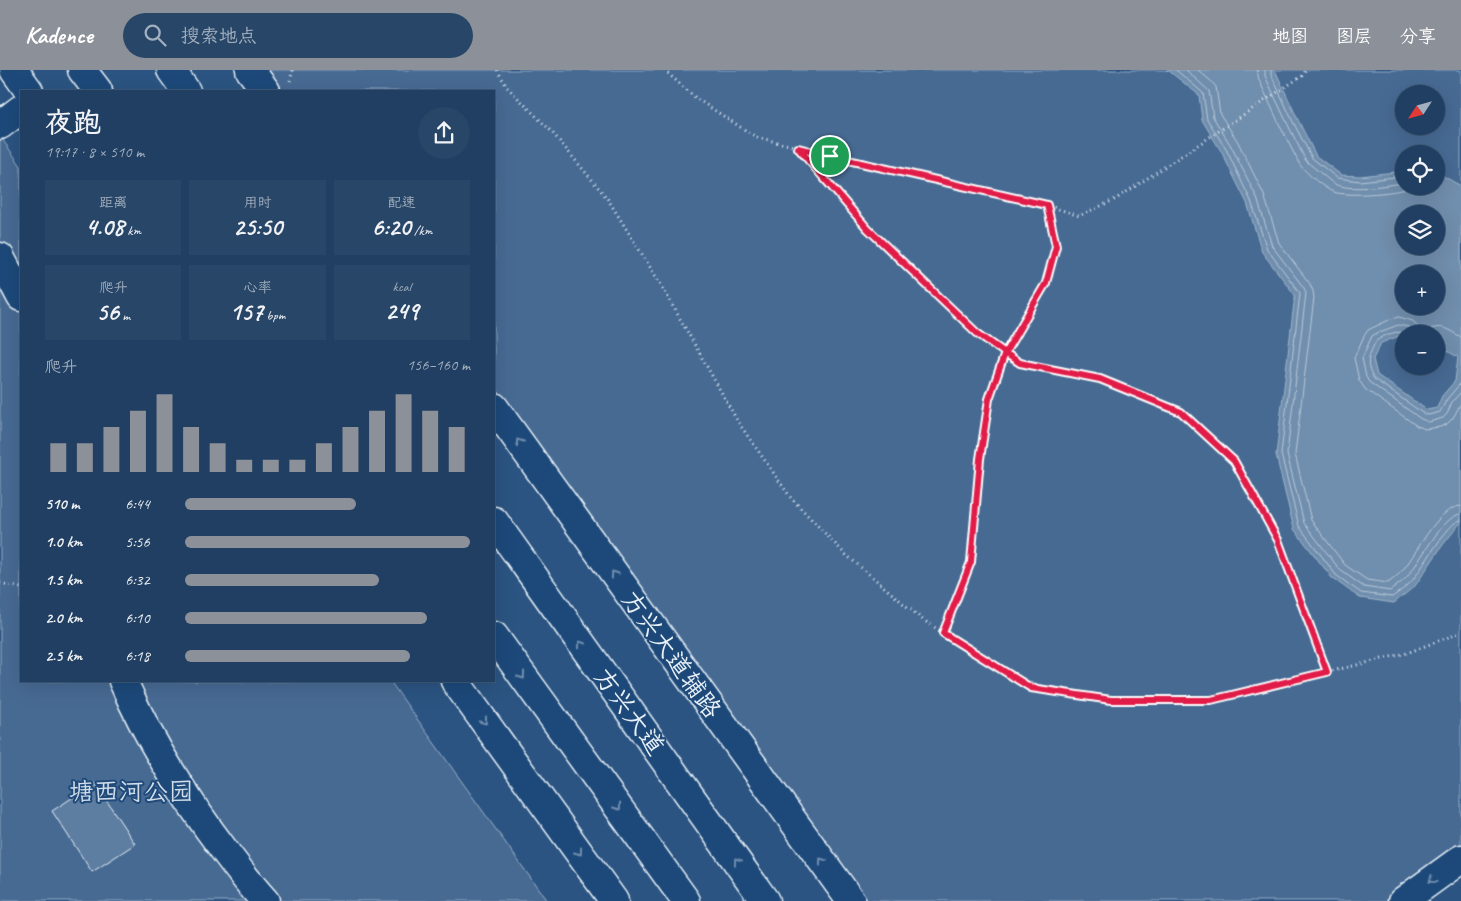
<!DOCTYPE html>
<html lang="zh">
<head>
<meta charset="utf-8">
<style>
	:root { --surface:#203f62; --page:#284668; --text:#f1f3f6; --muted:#a2afbe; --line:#3d5877; --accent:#8c9099 }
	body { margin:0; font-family:Caveat,"LXGW WenKai TC",sans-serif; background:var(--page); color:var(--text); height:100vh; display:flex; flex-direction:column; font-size:19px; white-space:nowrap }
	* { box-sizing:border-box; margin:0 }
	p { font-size:16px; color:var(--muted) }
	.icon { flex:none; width:28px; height:28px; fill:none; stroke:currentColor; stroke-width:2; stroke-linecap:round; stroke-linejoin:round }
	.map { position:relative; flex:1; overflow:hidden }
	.details { position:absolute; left:20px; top:20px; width:475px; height:592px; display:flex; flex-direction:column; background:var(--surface); border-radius:0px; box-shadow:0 5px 20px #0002,0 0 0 1px var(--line) }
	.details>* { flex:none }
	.needle { width:32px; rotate:234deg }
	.fabs { position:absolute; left:1395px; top:15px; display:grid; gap:10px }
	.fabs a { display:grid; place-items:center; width:50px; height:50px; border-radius:50%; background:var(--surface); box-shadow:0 5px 20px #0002,0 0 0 1px var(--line); font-size:25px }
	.pin { position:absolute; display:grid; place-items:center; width:42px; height:42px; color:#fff; margin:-21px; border:2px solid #fff; border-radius:50%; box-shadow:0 1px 5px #0007 }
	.round { display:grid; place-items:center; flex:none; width:52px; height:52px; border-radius:26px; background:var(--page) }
	.head { display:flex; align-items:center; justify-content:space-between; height:85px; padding:0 25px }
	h1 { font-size:28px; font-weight:800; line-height:38px }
	.figures { display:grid; grid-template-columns:repeat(3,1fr); gap:8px; height:85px; padding:5px 25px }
	.figures div { display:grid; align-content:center; border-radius:0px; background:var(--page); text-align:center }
	.figures b { font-size:25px; font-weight:800 }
	.figures small { font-size:14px; font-weight:400 }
	.figures p { font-size:14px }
	.chart { height:140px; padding:10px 25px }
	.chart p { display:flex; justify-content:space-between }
	.chart svg { width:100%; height:90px; margin-top:5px; stroke:var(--accent); stroke-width:6 }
	ul { padding:0 25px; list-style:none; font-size:16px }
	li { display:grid; grid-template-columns:80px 60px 1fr; align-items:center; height:38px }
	li i { height:12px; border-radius:6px; background:var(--accent) }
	header { display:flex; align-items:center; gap:30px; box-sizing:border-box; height:70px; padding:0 25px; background:var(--accent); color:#fff }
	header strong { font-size:24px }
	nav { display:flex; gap:28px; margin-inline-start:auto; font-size:18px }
	.search { width:350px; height:45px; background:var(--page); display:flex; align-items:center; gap:12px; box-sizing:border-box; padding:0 18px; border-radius:28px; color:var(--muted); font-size:19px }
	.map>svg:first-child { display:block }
	.green { fill:#476b93; stroke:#98aec6; fill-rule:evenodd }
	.water { fill:#708ead; stroke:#a0b6cb; fill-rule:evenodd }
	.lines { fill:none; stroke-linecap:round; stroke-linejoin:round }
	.shore { stroke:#b8c9da; stroke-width:1 }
	.building { fill:#5d7da1; stroke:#e8f1f8 }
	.minor-casing { stroke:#e8f1f8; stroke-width:31 }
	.major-casing { stroke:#e8f1f8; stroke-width:31 }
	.highway-casing { stroke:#e8f1f8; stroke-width:31 }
	.path { stroke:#e8f1f8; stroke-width:3; stroke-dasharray:1 4; stroke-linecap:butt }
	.minor { stroke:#1f4a7a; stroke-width:28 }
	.major { stroke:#1f4a7a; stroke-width:28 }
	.highway { stroke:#1f4a7a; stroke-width:28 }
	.oneway { stroke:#6f8dac }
	.route-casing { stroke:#fff; stroke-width:10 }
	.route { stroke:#e11d48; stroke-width:6 }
	.labels { text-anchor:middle; stroke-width:4; stroke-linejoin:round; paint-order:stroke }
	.street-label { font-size:25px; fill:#e8f1f8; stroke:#1f4a7a }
	.park-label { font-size:25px; fill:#d0dde9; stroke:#1f4a7a }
</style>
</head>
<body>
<header>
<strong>Kadence</strong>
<div class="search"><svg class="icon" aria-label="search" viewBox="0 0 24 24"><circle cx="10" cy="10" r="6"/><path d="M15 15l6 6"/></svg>搜索地点</div>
<nav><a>地图</a><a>图层</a><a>分享</a></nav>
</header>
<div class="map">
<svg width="1461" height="831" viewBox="0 0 1461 831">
	<rect width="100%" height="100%" fill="#2b5482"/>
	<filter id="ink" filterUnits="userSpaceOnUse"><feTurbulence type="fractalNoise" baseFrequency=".02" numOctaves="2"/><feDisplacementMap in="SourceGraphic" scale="10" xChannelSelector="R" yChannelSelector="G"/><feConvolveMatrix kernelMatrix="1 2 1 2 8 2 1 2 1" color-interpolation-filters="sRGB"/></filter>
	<g filter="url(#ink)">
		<path class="green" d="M250,0H1461V789L1403,831H851L494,337V21H266ZM1404,24H1436V56H1404ZM1404,84H1436V116H1404ZM1404,144H1436V176H1404ZM1404,204H1436V236H1404ZM1404,264H1436V296H1404Z
			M0,66L21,96V611H390L547,831H0Z"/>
		<path class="water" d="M1166,0H1275L1298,50L1316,86L1341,105L1360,106L1404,101V116H1436V102L1461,116V452L1442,476L1415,516L1394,533L1360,528L1332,508L1294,459L1276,385L1295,225L1262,182L1247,133L1221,81L1202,50L1199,25L1169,1ZM1404,144H1436V176H1404ZM1404,204H1436V236H1404ZM1404,264H1436V275L1458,287L1455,311L1442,326L1437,338L1427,340L1377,305L1373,289L1381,273L1399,266L1404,267Z"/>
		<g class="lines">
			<path class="shore" d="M1176,0L1203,23L1207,49L1226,79L1251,131L1267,179L1300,223L1281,384L1299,456L1336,505L1361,523L1392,527C1398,523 1405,518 1410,513C1422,501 1447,451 1461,450
				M1186,0L1209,21L1213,47L1231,76L1257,128L1272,176L1304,218L1306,223L1287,384L1304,453L1340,500L1364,517L1390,521C1395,517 1401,513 1405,509C1419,495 1442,445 1461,444
				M1198,0L1211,11L1216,17L1220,44L1238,72L1264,125L1279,173L1310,214L1313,221L1314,228L1295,384L1311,450L1345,495L1367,510L1388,513C1392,510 1396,507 1400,503C1416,487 1436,437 1461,436
				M1257,0L1259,10L1281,58L1300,95C1306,103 1324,118 1333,122C1347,127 1403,123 1415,116
				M1265,0V6L1288,55L1306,91L1334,114C1352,122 1385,115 1404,113
				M1271,0V4L1293,52L1312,88L1337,108L1360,111L1404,106
				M1407,264C1397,259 1385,265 1376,271C1369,285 1364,294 1374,309L1424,344L1429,345L1440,342L1447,329L1460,314L1461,306
				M1414,264L1409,257L1398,255L1377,263L1372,266L1362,288L1366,307L1369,312L1421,349L1429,352L1443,348L1447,344L1452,332L1461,322
				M1461,267C1443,257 1442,254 1423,262L1413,251L1399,247L1391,249L1368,260L1364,266L1354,288L1359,310L1365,319L1417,356L1425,359L1440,357L1447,354L1453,348L1461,333"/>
		</g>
		<path class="building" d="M95,713L135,774L92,802L52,741Z"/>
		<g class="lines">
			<defs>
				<path id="minor" d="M14,0L29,21
					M250,0L266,21
					M0,55L21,39
					M0,187L21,227
					M494,337L851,831
					M123,611C150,673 186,730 227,784C239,800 251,816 265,831
					M455,611L614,831"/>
				<path id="major" d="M1403,831L1461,789"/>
				<path id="highway" d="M82,0L98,21
					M171,0L186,21
					M494,451L765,831
					M494,566L686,831"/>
			</defs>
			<use href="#minor" class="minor-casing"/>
			<use href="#major" class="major-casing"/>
			<use href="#highway" class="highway-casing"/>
			<path class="path" d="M497,0L507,17L551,61L607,128L660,213L738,352L791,428L844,483L923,550L1031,618L1111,631L1211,630L1407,583L1461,562
				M664,0L697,29L756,67L830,85L1047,135L1079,146L1116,129L1302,6L1306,0
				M290,11L293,0
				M798,78L868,159L977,263L1020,293L1100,309L1181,342L1235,391L1278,470L1327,602
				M0,513L21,518
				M943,563L971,491L980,389L989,329L1005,283L1046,213L1056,176L1047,135"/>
			<use href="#minor" class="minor"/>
			<use href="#major" class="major"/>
			<use href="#highway" class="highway"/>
		</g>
		<defs><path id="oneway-chevron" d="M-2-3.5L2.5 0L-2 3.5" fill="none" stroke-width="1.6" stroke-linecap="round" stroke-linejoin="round" transform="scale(1.25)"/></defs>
		<g class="oneway">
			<use href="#oneway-chevron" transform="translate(519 372) rotate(-126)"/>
			<use href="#oneway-chevron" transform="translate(614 504) rotate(-126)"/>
			<use href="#oneway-chevron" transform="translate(581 574) rotate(-126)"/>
			<use href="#oneway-chevron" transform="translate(522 606) rotate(54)"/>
			<use href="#oneway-chevron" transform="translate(484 651) rotate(54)"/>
			<use href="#oneway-chevron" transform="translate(618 737) rotate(54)"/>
			<use href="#oneway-chevron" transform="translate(579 782) rotate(54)"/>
			<use href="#oneway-chevron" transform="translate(737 791) rotate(-126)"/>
			<use href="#oneway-chevron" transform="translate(822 791) rotate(-126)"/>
			<use href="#oneway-chevron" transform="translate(1432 810) rotate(144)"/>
		</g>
	</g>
	<g class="lines" filter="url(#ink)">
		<defs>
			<path id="route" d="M830,86L798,78L868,159L977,263L1005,283L989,329L980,389L971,492L943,563L1031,618L1111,630H1211L1327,602L1278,470L1234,391L1181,342L1100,309L1020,293L1005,283L1046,213L1056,176L1047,135L830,86"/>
		</defs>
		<use href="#route" class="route-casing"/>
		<use href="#route" class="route"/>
	</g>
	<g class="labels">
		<g class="street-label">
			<text transform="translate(672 584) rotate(54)" y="9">方兴大道辅路</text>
			<text transform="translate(630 641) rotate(54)" y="9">方兴大道</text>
		</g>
		<g class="park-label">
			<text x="131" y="730">塘西河公园</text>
		</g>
	</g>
</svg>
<div class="fabs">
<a><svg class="needle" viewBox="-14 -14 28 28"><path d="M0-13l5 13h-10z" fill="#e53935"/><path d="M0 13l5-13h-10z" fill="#a2afbe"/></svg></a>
<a><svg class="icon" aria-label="locate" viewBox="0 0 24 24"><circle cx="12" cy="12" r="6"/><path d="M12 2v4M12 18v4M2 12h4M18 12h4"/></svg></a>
<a><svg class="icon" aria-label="layers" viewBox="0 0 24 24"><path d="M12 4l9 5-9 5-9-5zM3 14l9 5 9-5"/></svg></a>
<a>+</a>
<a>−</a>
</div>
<div class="pin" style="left:830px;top:86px;background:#1e9e55"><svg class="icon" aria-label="arrive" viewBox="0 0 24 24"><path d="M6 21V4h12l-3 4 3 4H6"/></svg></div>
<section class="details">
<div class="head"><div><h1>夜跑</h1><p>19:17 · 8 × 510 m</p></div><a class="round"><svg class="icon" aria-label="share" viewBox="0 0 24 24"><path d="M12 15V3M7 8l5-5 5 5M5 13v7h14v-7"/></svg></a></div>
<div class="figures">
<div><p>距离</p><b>4.08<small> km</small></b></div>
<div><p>用时</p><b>25:50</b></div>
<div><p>配速</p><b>6:20<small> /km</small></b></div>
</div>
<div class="figures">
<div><p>爬升</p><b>56<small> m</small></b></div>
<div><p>心率</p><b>157<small> bpm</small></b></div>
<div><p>kcal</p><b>249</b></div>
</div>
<div class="chart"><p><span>爬升</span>156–160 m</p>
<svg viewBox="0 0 160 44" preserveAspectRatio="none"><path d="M5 44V30M15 44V30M25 44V22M35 44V14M45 44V6M55 44V22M65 44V30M75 44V38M85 44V38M95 44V38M105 44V30M115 44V22M125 44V14M135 44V6M145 44V14M155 44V22"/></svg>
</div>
<ul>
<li><b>510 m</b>6:44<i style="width:60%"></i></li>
<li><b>1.0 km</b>5:56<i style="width:100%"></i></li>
<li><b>1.5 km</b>6:32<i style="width:68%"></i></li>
<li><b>2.0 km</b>6:10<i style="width:85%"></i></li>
<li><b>2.5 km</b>6:18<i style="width:79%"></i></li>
</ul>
</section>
</div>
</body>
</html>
